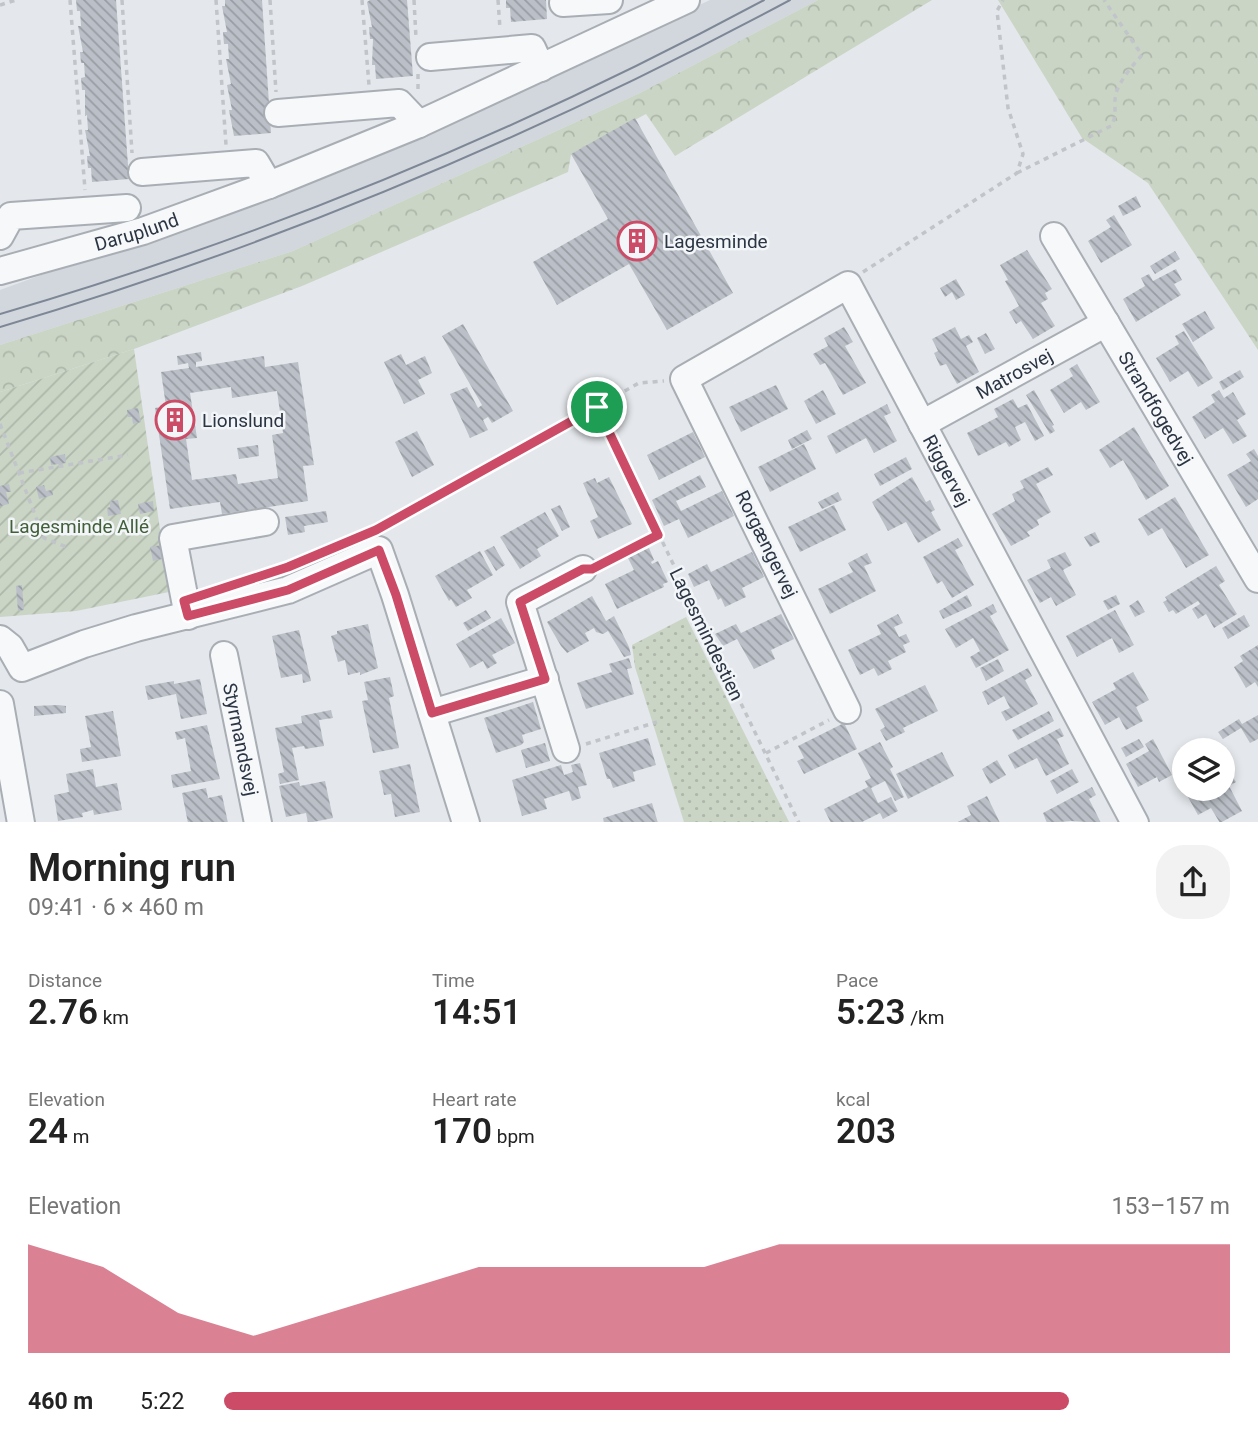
<!DOCTYPE html>
<html lang="en">
<head>
<meta charset="utf-8">
<style>
	:root { --surface:#fff; --page:#f2f2f2; --text:#222; --muted:#767676; --accent:#cc4c67 }
	body { margin:0; font-family:Roboto,sans-serif; background:var(--page); color:var(--text); height:100vh; display:flex; flex-direction:column; font-size:26px; white-space:nowrap }
	* { box-sizing:border-box; margin:0 }
	p { font-size:23px; color:var(--muted) }
	.icon { flex:none; width:38px; height:38px; fill:none; stroke:currentColor; stroke-width:2; stroke-linecap:round; stroke-linejoin:round }
	.map { position:relative; height:822px; overflow:hidden }
	.side { display:flex; flex-direction:column; background:var(--surface); flex:1 }
	.side>* { flex:none }
	.controls { position:absolute; left:1172px; top:738px; display:grid; gap:14px }
	.controls a { display:grid; place-items:center; width:63px; height:63px; border-radius:50%; background:var(--surface); box-shadow:0 4px 10px #0003; font-size:35px }
	.pin { position:absolute; display:grid; place-items:center; width:60px; height:60px; color:#fff; margin:-30px; border:4px solid #fff; border-radius:50%; box-shadow:0 2px 7px #0007 }
	.round { display:grid; place-items:center; flex:none; width:74px; height:74px; border-radius:28px; background:var(--page) }
	.summary { display:flex; align-items:center; justify-content:space-between; height:119px; padding:0 28px }
	h1 { font-size:38px; font-weight:600; line-height:52px }
	.metrics { display:grid; grid-template-columns:repeat(3,1fr); gap:10px; height:119px; padding:7px 28px }
	.metrics div { display:grid; align-content:center }
	.metrics b { font-size:35px; font-weight:600 }
	.metrics small { font-size:19px; font-weight:400 }
	.metrics p { font-size:19px }
	.chart { height:196px; padding:14px 28px }
	.chart p { display:flex; justify-content:space-between }
	.chart svg { width:100%; height:126px; margin-top:7px; fill:var(--accent); opacity:.7 }
	ul { padding:0 28px; list-style:none; font-size:23px }
	li { display:grid; grid-template-columns:112px 84px 1fr; align-items:center; height:52px }
	li i { height:18px; border-radius:9px; background:var(--accent) }
	.map>svg:first-child { display:block }
	.built { fill:#d2d6dd }
	.forest { fill:url(#forest-crowns) }
	.park { fill:url(#park-dots) }
	.garden { fill:url(#garden-furrows) }
	.building { fill:url(#building-back-hatch); fill-rule:evenodd }
	.lines { fill:none; stroke-linecap:round; stroke-linejoin:round }
	.minor-casing { stroke:#a9aeb5; stroke-width:30 }
	.path { stroke:#c1c5ca; stroke-width:3.5; stroke-dasharray:5 5; stroke-linecap:butt }
	.minor { stroke:#f6f8f9; stroke-width:26 }
	.tram { stroke:#7d8795; stroke-width:2 }
	.route-casing { stroke:#fff; stroke-width:14 }
	.route { stroke:#cc4c67; stroke-width:9 }
	.labels { text-anchor:middle; stroke-width:5; stroke-linejoin:round; paint-order:stroke }
	.street-label { font-size:19px; fill:#2b3543; stroke:#f3f6f8 }
	.poi-label { font-size:19px; fill:#2b3543; stroke:#f3f6f8; text-anchor:start }
	.park-label { font-size:19px; fill:#425f39; stroke:#f3f6f8 }
</style>
</head>
<body>
<div class="map">
<svg width="1258" height="823" viewBox="0 0 1258 823">
	<defs>
		<pattern id="forest-crowns" width="20" height="18" patternUnits="userSpaceOnUse" patternTransform="scale(1.75)"><rect width="20" height="18" fill="#cad5c5"/><path d="M2 6a3 3 0 1 1 6 0M12 15a3 3 0 1 1 6 0" fill="none" stroke="#aeb7aa"/></pattern>
		<pattern id="park-dots" width="8" height="8" patternUnits="userSpaceOnUse" patternTransform="scale(1.75)"><rect width="8" height="8" fill="#cad5c5"/><path d="M2 2h.1M6 6h.1" fill="none" stroke="#aeb7aa" stroke-width="1.8" stroke-linecap="round"/></pattern>
		<pattern id="garden-furrows" width="10" height="10" patternUnits="userSpaceOnUse" patternTransform="scale(1.75)"><rect width="10" height="10" fill="#cad5c5"/><path d="M-1 1l2-2M0 10L10 0M9 11l2-2" fill="none" stroke="#aeb7aa"/></pattern>
		<pattern id="building-back-hatch" width="6" height="6" patternUnits="userSpaceOnUse" patternTransform="scale(1.75)"><rect width="6" height="6" fill="#bbc0c8"/><path d="M-1 5l2 2M0 0l6 6M5-1l2 2" fill="none" stroke="#989da4"/></pattern>
	</defs>
	<rect width="100%" height="100%" fill="#e4e7eb"/>
	<path class="built" d="M710,0H818L640,93L293,251L0,345V290L420,137Z"/>
	<path class="forest" d="M818,0H932L675,156L646,114L571,154L568,172L302,286L134,349L0,392V345L293,251L640,93Z
		M998,0H1258V350L1148,183L1082,138Z"/>
	<path class="park" d="M686,617L789,822H684L635,667L632,645Z"/>
	<path class="garden" d="M134,349L169,592L76,611L0,617V392Z"/>
	<path class="building" d="M76,0H116L129,179L92,182L91,168H88L87,156H90L85,130H88L87,115L85,116V90H82L81,78L85,77L84,63H81L80,52H83L78,26H81L80,11H77Z
		M225,0H262L271,133L234,136L229,110H232L227,85L231,84L226,59H229L228,44H224L223,32H227L222,6H225Z
		M370,0H407L413,76L376,79L375,65H372L373,39H370L369,27H372L367,2Z
		M506,0H546L547,19L511,22L510,8H506Z
		M635,118L733,293L667,330L629,264L557,305L533,262L608,219L571,154Z
		M1136,196L1141,207L1123,216L1118,206Z
		M1114,215L1132,245L1101,263L1088,241L1111,227L1106,220Z
		M1027,250L1052,289L1045,293L1048,299L1041,303L1055,326L1033,339L1021,321L1016,324L1009,312L1019,306L1005,281L1008,280L1000,265Z
		M1175,251L1180,259L1155,274L1150,266Z
		M1176,269L1182,280L1174,284L1181,295L1136,322L1123,299L1145,286L1141,278L1149,274L1153,281Z
		M956,279L965,295L956,300L952,292L945,297L940,288Z
		M1205,311L1215,328L1193,342L1182,324Z
		M463,324L513,411L492,423L488,417L483,420L488,430L470,438L450,394L467,387L478,408L482,405L442,336Z
		M844,327L853,342L845,346L866,383L843,395L825,363L820,365L813,354L828,346L824,338Z
		M955,327L961,339L969,335L973,342L966,346L979,372L957,384L946,364L940,366L934,353L938,351L932,339Z
		M1184,331L1213,378L1198,387L1188,371L1170,382L1156,358L1179,344L1175,336Z
		M986,333L995,349L985,354L977,338Z
		M201,352L202,361L196,362V367L264,356L265,367L298,362L314,465L303,466L308,501L222,514L220,502L170,509L155,408L166,406L161,372L189,368L188,363L178,365L177,356ZM231,387L232,398L277,391L283,433L272,435L278,478L238,484L236,474L192,480L186,439L197,438L190,393Z
		M401,354L406,365L425,356L432,373L418,380L425,394L404,404L384,362Z
		M1077,364L1100,402L1086,410L1081,402L1064,413L1050,390L1073,376L1069,369Z
		M1240,370L1244,377L1223,390L1219,382Z
		M776,385L788,409L741,432L729,407Z
		M823,390L836,414L816,424L804,401Z
		M1034,390L1054,425L1052,426L1055,431L1050,434L1026,395Z
		M1219,390L1224,398L1233,392L1246,414L1237,420L1247,436L1233,444L1223,428L1205,439L1192,417L1215,402L1211,395Z
		M1013,399L1018,408L1027,404L1044,436L1035,441L1025,422L1015,427L1021,440L1009,447L1006,442L978,456L967,433L998,417L994,409Z
		M887,404L891,413L884,416L897,441L874,453L866,438L836,454L827,436Z
		M138,408L141,422L133,424L132,417H128L127,410Z
		M1134,427L1169,486L1146,500L1123,460L1110,468L1099,450Z
		M807,430L812,439L792,449L788,440Z
		M417,431L434,465L412,477L395,442Z
		M693,432L705,457L659,480L647,455Z
		M804,444L816,469L770,492L758,467Z
		M258,445L259,456L239,459L237,448Z
		M1254,449L1258,456V499L1246,507L1227,475L1251,461L1246,454Z
		M65,454L66,463L51,465L50,457Z
		M906,457L912,469L880,486L874,474Z
		M1048,467L1053,475L1036,484L1051,512L1037,520L1039,525L1027,532L1030,536L1011,546L992,514L1015,501L1012,494L1024,488L1020,481Z
		M700,475L706,487L676,501L681,511L722,491L734,516L688,538L679,519L664,526L652,500Z
		M609,477L632,524L598,539L590,521L598,517L583,483L595,478L597,483Z
		M912,477L926,502L930,500L935,510L931,512L941,530L918,543L906,522L888,531L872,502Z
		M9,484L11,492H6L9,504L0,506V486Z
		M44,485L46,491L52,490L53,495L39,499L36,487Z
		M838,492L842,500L822,509L818,502Z
		M1175,497L1209,555L1186,568L1162,528L1148,536L1138,519Z
		M118,500L121,514L108,516L107,508L110,507V501Z
		M153,501L154,511L140,514L138,504Z
		M560,505L570,527L562,531L551,509Z
		M834,505L846,530L800,552L788,527Z
		M326,511L328,522L304,526L305,532L288,535L285,517Z
		M545,512L559,536L537,549L541,556L520,569L500,537Z
		M1095,532L1100,542L1090,547L1084,537Z
		M958,538L963,546L955,550L974,585L952,598L942,581L937,584L923,557Z
		M162,545V559L153,561L150,547Z
		M494,546L505,565L496,571L484,551Z
		M649,548L654,560L651,562L652,564L658,561L668,582L663,584L664,587L617,609L605,584L634,570L628,558Z
		M480,551L493,575L467,590L472,598L456,607L451,599L449,601L435,576Z
		M752,552L764,577L742,588L746,597L725,607L721,598L718,600L709,580L694,587L688,574L707,564L711,572Z
		M1065,552L1072,565L1063,570L1076,595L1056,606L1051,597L1040,603L1027,580L1051,568L1047,560Z
		M867,553L872,563L864,566L876,591L830,614L818,589L853,572L848,563Z
		M1216,566L1225,581L1219,585L1237,614L1214,628L1206,614L1198,619L1192,609L1200,604L1198,601L1176,614L1173,610L1169,612L1163,602L1167,600L1165,597Z
		M22,585L24,610L18,611L16,586Z
		M967,595L972,606L943,619L939,611Z
		M1116,595L1120,604L1108,610L1103,601Z
		M592,596L606,621L614,616L629,647L631,655L624,657L608,631L603,634L596,632L594,628L585,633L589,641L567,653L561,646L547,622Z
		M1138,600L1145,612L1135,617L1129,606Z
		M993,604L997,612L990,616L1009,650L976,668L970,657L980,651L973,638L956,648L945,629Z
		M486,610L491,618L468,631L463,623Z
		M1115,610L1134,645L1119,653L1112,638L1077,657L1066,636Z
		M781,614L794,639L771,650L775,659L754,669L737,639L723,646L715,634L736,624L741,633Z
		M898,614L903,623L894,627L899,637L906,634L910,642L903,645L906,652L888,661L892,669L878,676L874,668L860,675L848,650L881,634L877,625Z
		M1244,615L1250,626L1228,639L1222,628Z
		M501,618L515,643L492,655L497,663L487,669L483,661L470,668L456,644Z
		M368,624L378,668L360,675V672L348,675L345,660L338,662L331,636L337,634V631Z
		M299,630L311,681L303,683L302,674L281,678L272,636Z
		M1258,645V687L1255,682L1246,688L1234,667L1243,661L1240,656Z
		M629,658L632,668L627,669L634,694L586,709L577,683L612,672L609,664Z
		M998,659L1004,671L986,681L980,668Z
		M1028,668L1032,676L1025,680L1038,704L1006,721L1001,712L1010,708L1004,696L988,705L982,692Z
		M1133,672L1149,700L1136,707L1143,721L1126,730L1119,717L1105,725L1092,702L1116,689L1113,683Z
		M390,677L394,696L389,698L399,748L373,753L362,701L368,700L364,682Z
		M200,679L207,714L181,719L176,694L148,700L145,686L174,681V684Z
		M925,685L938,711L903,728L905,732L886,741L880,730L885,727L875,709Z
		M533,702L541,729L522,735L524,742L521,745L496,753L484,718Z
		M58,705L66,706V713L34,716V706Z
		M331,710L333,718L319,720L324,746L305,749L304,746L292,748L299,780L280,784L278,774L284,772L275,728L302,723L301,716Z
		M113,711L121,756L82,762L80,749L91,747L85,716Z
		M1049,711L1054,721L1018,740L1012,730Z
		M1258,715V739L1250,743L1241,728L1223,739L1218,732L1239,719L1242,724Z
		M844,723L857,749L804,774L797,761L804,758L798,746Z
		M207,725L220,779L173,788L171,775L191,771L185,738L177,740L175,732Z
		M1060,728L1064,736L1057,739L1069,764L1046,776L1037,758L1015,769L1008,755Z
		M648,738L656,765L633,772L635,781L613,788L610,779H607L599,753Z
		M1139,739L1144,747L1126,757L1121,748Z
		M1153,739L1172,775L1159,782L1157,777L1138,787L1126,764L1149,751L1145,744Z
		M880,742L893,767L890,769L904,797L895,801L885,781L871,788L878,803L891,797L898,811L883,819L880,813L860,823H831L824,809L868,787L865,781L871,778L858,753Z
		M545,743L550,761L526,768L521,750Z
		M942,752L954,776L908,799L896,774Z
		M997,760L1006,775L990,784L982,769Z
		M580,763L587,785L578,787L581,798L572,801L569,791L544,799L547,809L522,816L512,780L561,765L564,775L573,772L571,765Z
		M410,764L420,812L395,817L391,794L384,795L379,771Z
		M93,769L96,787L117,783L122,810L94,815L93,810L82,813L83,817L58,821L54,795L69,792L66,774Z
		M1072,769L1079,782L1057,794L1050,781Z
		M1228,770L1236,782L1229,786L1242,811L1220,823L1211,808L1198,815L1188,797L1203,789H1223V772Z
		M325,781L333,818L308,823L306,813L286,817L279,786L299,782L300,786Z
		M1092,787L1096,795L1089,799L1101,823L1071,821L1047,823L1043,813Z
		M206,788L208,798L222,795L228,823H188L182,793Z
		M987,796L1000,823H956L971,815L967,806Z
		M652,803L658,823H604L603,818Z"/>
	<g class="lines">
		<defs>
			<g id="minor">
				<path d="M563,3L609,0"/>
				<path d="M430,57L532,48L541,68"/>
				<path d="M278,113L399,103L419,124"/>
				<path d="M142,172L256,163L269,185"/>
				<path d="M0,236L11,216L127,208"/>
				<path id="s1" d="M1054,236L1258,579"/>
				<path id="s2" d="M0,271L143,231L269,185L419,124L686,0"/>
				<path id="s3" d="M922,424L1106,323"/>
				<path d="M188,616L173,538L265,522"/>
				<path d="M0,639L10,647L22,668L84,644L136,628L288,590L379,550L395,595L466,823"/>
				<path id="s4" d="M224,655L258,823"/>
				<path d="M0,704L21,823"/>
				<path id="s5" d="M847,710L684,379L848,285L1135,823"/>
				<path d="M432,713L545,679"/>
				<path d="M566,749L520,602L583,569"/>
			</g>
		</defs>
		<use href="#minor" class="minor-casing"/>
		<path class="path" d="M70,0L85,190
			M122,0L132,153
			M216,0L226,145
			M270,0L276,92
			M362,0L369,85
			M414,0L416,38
			M498,0L500,29
			M0,5L16,0
			M418,74V91
			M1017,173L1111,126C1118,115 1113,105 1116,93C1121,79 1132,66 1142,55L1104,0
			M863,272L1017,173L1023,154L1008,108L997,11L1003,0
			M597,407L799,823
			M0,424L44,538L69,548
			M19,473L128,455
			M380,527L639,383L664,381
			M604,563L658,535
			M586,744L657,722
			M766,753L829,720"/>
		<use href="#minor" class="minor"/>
		<path class="tram" d="M0,314C264,237 522,130 764,0
			M0,327C274,246 538,135 790,0"/>
	</g>
	<g class="lines">
		<defs>
			<path id="route" d="M597,407L658,535L592,569H583L520,602L545,679L432,713L396,595L379,550L288,590L188,616L184,601L288,567L376,530Z"/>
		</defs>
		<use href="#route" class="route-casing"/>
		<use href="#route" class="route"/>
	</g>
	<defs>
		<symbol id="building-ring" viewBox="-11 -11 22 22"><circle r="9.5" fill="#f3f6f8" stroke="#cc4c67" stroke-width="1.5"/><path d="M-4-6H4V6H1V3H-1V6H-4ZM-2.5-4.3h1.7v1.8h-1.7ZM.8-4.3h1.7v1.8H.8ZM-2.5-1h1.7V.8h-1.7ZM.8-1h1.7V.8H.8Z" fill="#cc4c67"/></symbol>
	</defs>
	<g fill-rule="evenodd">
		<use href="#building-ring" x="615" y="219" width="44" height="44"/>
		<use href="#building-ring" x="153" y="398" width="44" height="44"/>
	</g>
	<g class="labels">
		<g class="street-label">
			<text dy="7" stroke="none"><textPath href="#s2" startOffset="142">Daruplund</textPath></text>
			<text dy="7" stroke="none"><textPath href="#s3" startOffset="105">Matrosvej</textPath></text>
			<text dy="7" stroke="none"><textPath href="#s1" startOffset="200">Strandfogedvej</textPath></text>
			<text dy="7" stroke="none"><textPath href="#s5" startOffset="768">Riggervej</textPath></text>
			<text transform="translate(767 544) rotate(64)" y="7">Rorgængervej</text>
			<text transform="translate(707 634) rotate(64)" y="7">Lagesmindestien</text>
			<text dy="7" stroke="none"><textPath href="#s4" startOffset="86">Styrmandsvej</textPath></text>
		</g>
		<g class="poi-label">
			<text x="664" y="248">Lagesminde</text>
			<text x="202" y="427">Lionslund</text>
		</g>
		<g class="park-label">
			<text x="79" y="533">Lagesminde Allé</text>
		</g>
	</g>
</svg>
<div class="controls">
<a><svg class="icon" aria-label="layers" viewBox="0 0 24 24"><path d="M12 4l9 5-9 5-9-5zM3 14l9 5 9-5"/></svg></a>
</div>
<div class="pin" style="left:597px;top:407px;background:#1e9e55"><svg class="icon" aria-label="arrive" viewBox="0 0 24 24"><path d="M6 21V4h12l-3 4 3 4H6"/></svg></div>
</div>
<section class="side">
<div class="summary"><div><h1>Morning run</h1><p>09:41 · 6 × 460 m</p></div><a class="round"><svg class="icon" aria-label="share" viewBox="0 0 24 24"><path d="M12 15V3M7 8l5-5 5 5M5 13v7h14v-7"/></svg></a></div>
<div class="metrics">
<div><p>Distance</p><b>2.76<small> km</small></b></div>
<div><p>Time</p><b>14:51</b></div>
<div><p>Pace</p><b>5:23<small> /km</small></b></div>
</div>
<div class="metrics">
<div><p>Elevation</p><b>24<small> m</small></b></div>
<div><p>Heart rate</p><b>170<small> bpm</small></b></div>
<div><p>kcal</p><b>203</b></div>
</div>
<div class="chart"><p><span>Elevation</span>153–157 m</p>
<svg viewBox="0 0 160 44" preserveAspectRatio="none"><path d="M0 44V6L10 14L20 30L30 38L40 30L50 22L60 14L70 14L80 14L90 14L100 6L110 6L120 6L130 6L140 6L150 6L160 6V44z"/></svg>
</div>
<ul>
<li><b>460 m</b>5:22<i style="width:84%"></i></li>
</ul>
</section>
</body>
</html>
